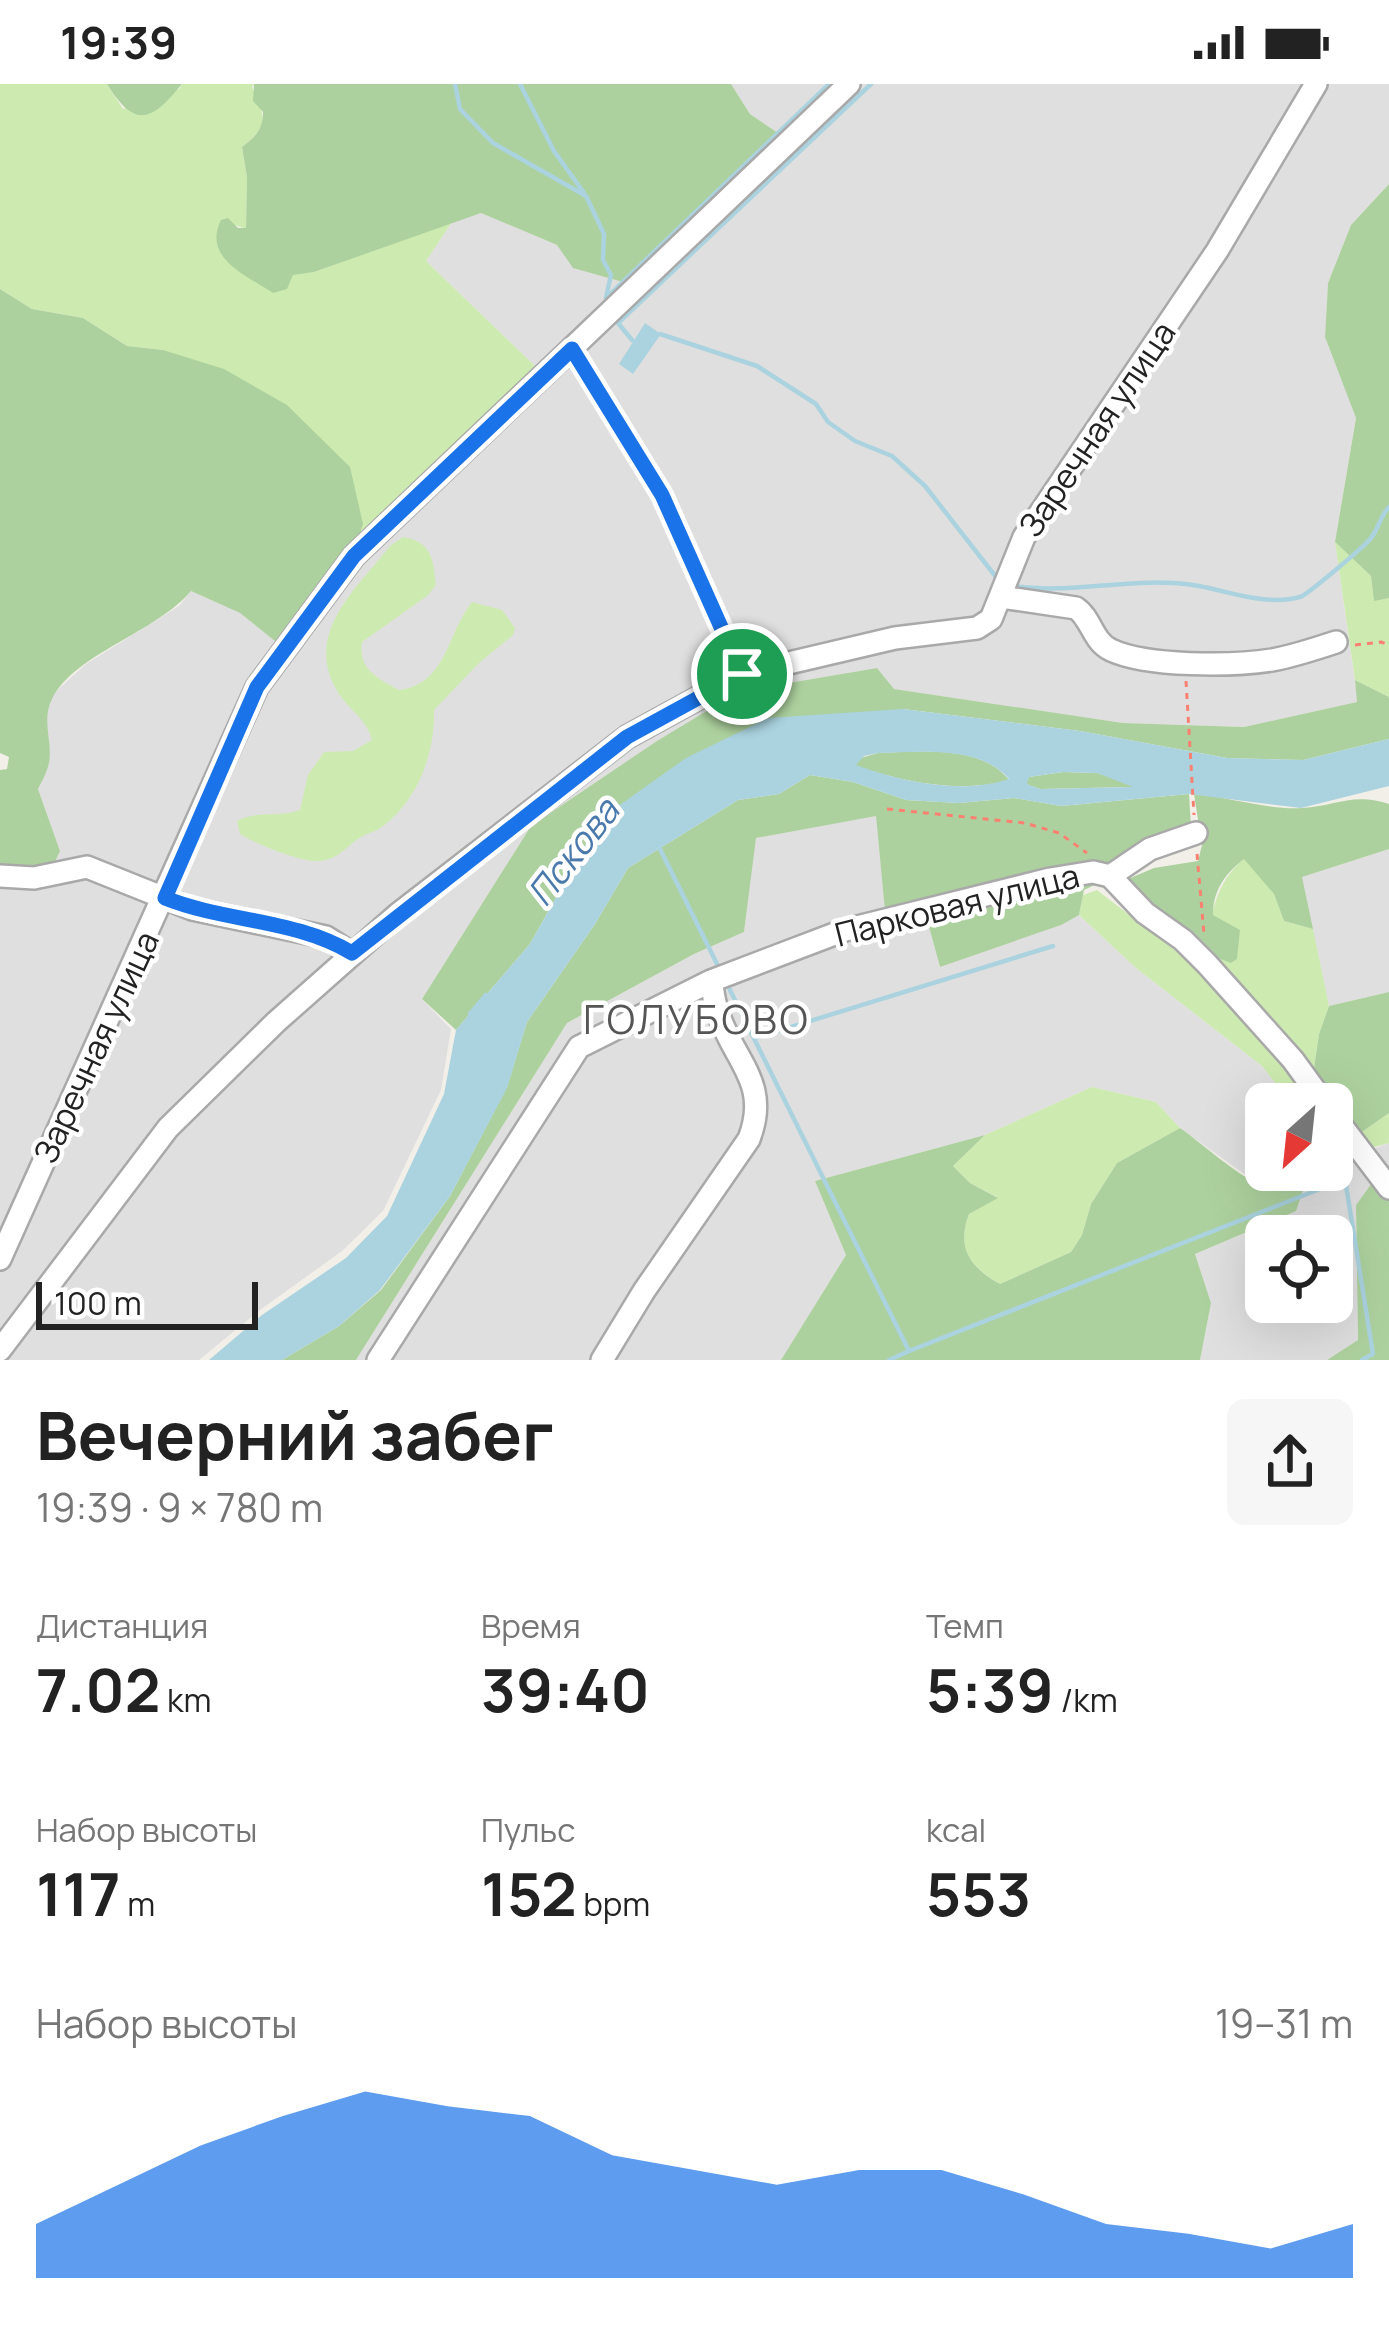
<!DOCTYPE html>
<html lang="ru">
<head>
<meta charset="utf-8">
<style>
	:root { --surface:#fff; --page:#f6f6f6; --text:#222; --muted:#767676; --accent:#1a73e8 }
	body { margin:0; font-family:Manrope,sans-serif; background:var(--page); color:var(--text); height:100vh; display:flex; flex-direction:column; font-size:45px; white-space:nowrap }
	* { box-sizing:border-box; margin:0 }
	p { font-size:39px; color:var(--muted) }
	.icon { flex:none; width:66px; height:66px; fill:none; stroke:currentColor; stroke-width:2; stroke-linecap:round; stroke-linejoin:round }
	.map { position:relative; height:1276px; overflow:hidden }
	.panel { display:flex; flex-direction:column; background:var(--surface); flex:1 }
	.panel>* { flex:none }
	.needle { width:78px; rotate:207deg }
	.controls { position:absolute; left:1245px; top:999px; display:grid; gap:24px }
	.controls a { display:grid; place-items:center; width:108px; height:108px; border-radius:18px; background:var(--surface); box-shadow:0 12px 48px #0002; font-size:60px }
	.scale { position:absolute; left:36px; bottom:30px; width:222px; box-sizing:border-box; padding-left:12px; border:6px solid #222; border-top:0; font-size:33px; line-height:42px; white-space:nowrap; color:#222; -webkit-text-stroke:9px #fff; paint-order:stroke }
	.pin { position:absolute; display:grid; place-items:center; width:102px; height:102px; color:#fff; margin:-51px; border:6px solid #fff; border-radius:50%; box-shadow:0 3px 12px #0007 }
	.round { display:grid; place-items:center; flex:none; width:126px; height:126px; border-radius:18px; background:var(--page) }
	.summary { display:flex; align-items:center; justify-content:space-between; height:204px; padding:0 36px }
	h1 { font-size:66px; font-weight:700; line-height:90px }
	.metrics { display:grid; grid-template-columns:repeat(3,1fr); gap:18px; height:204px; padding:12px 36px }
	.metrics div { display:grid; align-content:center }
	.metrics b { font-size:60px; font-weight:700 }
	.metrics small { font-size:33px; font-weight:400 }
	.metrics p { font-size:33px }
	.chart { height:336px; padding:24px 36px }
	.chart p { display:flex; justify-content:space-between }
	.chart svg { width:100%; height:216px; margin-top:12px; fill:var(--accent); opacity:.7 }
	.status { display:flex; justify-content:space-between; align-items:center; height:84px; padding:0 60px; background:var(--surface); direction:ltr }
	.status svg { height:33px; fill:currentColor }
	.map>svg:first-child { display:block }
	.residential { fill:#e0dfdf; fill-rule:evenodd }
	.grass { fill:#cdebb0 }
	.forest { fill:#add19e }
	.water { fill:#aad3df; fill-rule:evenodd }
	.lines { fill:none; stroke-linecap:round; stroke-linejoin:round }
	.stream { stroke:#aad3df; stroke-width:4.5 }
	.minor-casing { stroke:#a9a9a9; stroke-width:26 }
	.path { stroke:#fa8072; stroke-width:3; stroke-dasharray:6 6; stroke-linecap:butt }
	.minor { stroke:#fff; stroke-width:21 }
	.route-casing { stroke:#fff; stroke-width:24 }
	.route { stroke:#1a73e8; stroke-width:15 }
	.labels { text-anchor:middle; stroke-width:9; stroke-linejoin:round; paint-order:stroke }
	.street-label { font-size:33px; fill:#222; stroke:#fff }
	.water-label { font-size:36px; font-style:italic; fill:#4a7aab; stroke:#fff }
	.quarter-label { font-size:39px; letter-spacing:3px; fill:#555; stroke:#fff }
</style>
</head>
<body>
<div class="status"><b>19:39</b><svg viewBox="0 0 49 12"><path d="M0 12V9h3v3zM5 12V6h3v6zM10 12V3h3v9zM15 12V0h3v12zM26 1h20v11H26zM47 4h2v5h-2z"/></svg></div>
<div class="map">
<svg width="1389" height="1276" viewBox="0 0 1389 1276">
	<rect width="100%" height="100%" fill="#f2efe9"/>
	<path class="residential" d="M731,0H1389V100L1351,141L1328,199L1325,253L1356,333L1335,458L1358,618L1244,643L1123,639L893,605L877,584L748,606L725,617L531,742L422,915L451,945L441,1006L383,1127L342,1167L260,1226L199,1276H0V786L60,767L38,705L49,678L46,631L53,610L86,580L179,522L191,507L240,529L274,556L357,458L537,284L426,177L452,138L481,129L557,161L781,51L750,30Z
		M876,731L886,837L925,827L940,883L1079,831L1136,884L1262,982L1292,1020H1266V1086H1332V1070L1339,1078L1389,1059V1115L1372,1100L1356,1121L1358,1256L1327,1276H1200L1211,1219L1195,1170L1296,1127L1180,1044L1156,1018L1092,1003L985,1051L815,1097L846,1171L781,1276H356L567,939L694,870L744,848L755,754ZM1266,1152H1332V1218H1266Z
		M1389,765V908L1329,922L1301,793Z"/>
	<path class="grass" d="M0,0H107L123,25L179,5L182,0H254L252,3C265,33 270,41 242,63L247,93L246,145L221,136L292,190L314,188L452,138L426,177L538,285L357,458L163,266L127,262L83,234L32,225L0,205Z
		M403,453C432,458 433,475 436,501L427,512L362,558C358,585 377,594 399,606C447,600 446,551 472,518L502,526L515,544L513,551L479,579L434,626C435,668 419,715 383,742C376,748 366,749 358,755C345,764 337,776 319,777C300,778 256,760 240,750L237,737C256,726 279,734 300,726L308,691L324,668L353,667L372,656C367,635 350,627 339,610C301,551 356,505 391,461Z
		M1335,458L1371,492L1374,516L1389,514V613L1355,596Z
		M1245,774L1274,810L1284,837L1313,845L1329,922L1319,950L1313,991L1202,869C1213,832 1213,800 1245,774Z
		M1097,806L1204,889L1318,1020H1292L1262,982L1136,884L1079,831L1083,811Z
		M1092,1003L1156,1018L1180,1044L1117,1079L1091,1120L1082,1151L1071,1168L1000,1200C970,1182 956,1165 969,1130L997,1113L970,1099L953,1082L985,1051Z
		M1389,1029V1059L1367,1065L1356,1052Z"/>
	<path class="forest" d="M107,0H182C151,38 135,45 107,0Z
		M254,0H731L750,30L781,51L623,198L573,184L557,161L481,129L314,188L293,191L287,205L273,209C246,191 202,174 221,136L228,134L238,144H246L247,93L242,63C255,53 263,46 263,28L253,17Z
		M1389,100V514L1374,517L1371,492L1335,458L1356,334L1325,253L1328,199L1351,141Z
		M0,205L32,225L83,234L127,262L163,266L224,285L287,321L350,383L363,440L357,458L275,557L240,529L191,507C157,548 74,570 52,615C41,637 53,657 49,679C47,688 42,697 38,705L60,767L51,786H0V686L7,685L9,673L0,669Z
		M877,584L894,605L1123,639L1244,643L1357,618L1355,596L1389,613V655L1303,676L1227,674L1080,647L903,625L600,735L530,860L456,946L422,915L531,742L657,657L725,616L748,606Z
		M878,669C919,668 981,660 1009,696C960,710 904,698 856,682L857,675Z
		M1063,688L1097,689L1133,700V703L1040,705L1026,700L1029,693Z
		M810,691L853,698L906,716L959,719L1014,714L1061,722L1189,710L1192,760L1152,774L1084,806L1079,831L1061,841L940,883L925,828L886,838L876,732L756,754L744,848L694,870L567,939L356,1276H282L339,1242L381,1206L450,1112L507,1003L527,938L595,840L628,784L738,716L779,710Z
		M1194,710C1229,713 1268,726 1302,724C1337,722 1352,708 1389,720V765L1302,793L1313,845L1284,837L1274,810L1244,775C1225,790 1213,806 1213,831L1240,846L1237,875L1231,879C1189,864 1151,833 1128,795L1154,784L1198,777L1202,761Z
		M1389,908V1029L1356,1052L1313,991L1319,950L1329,922Z
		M1180,1044C1198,1056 1240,1094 1255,1097C1270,1101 1290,1098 1306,1097L1296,1127L1195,1170L1211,1219L1200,1276H781L846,1171L815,1097L985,1051L953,1082L970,1099L998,1114L969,1130C956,1164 970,1183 1000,1200L1071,1168L1082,1151L1091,1120L1117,1079Z
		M1372,1099L1389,1115V1276H1327L1358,1256L1356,1121Z"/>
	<path class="water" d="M645,239L661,250L633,290L619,280Z
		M903,625L1080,647L1227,674L1303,676L1389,655V702L1301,724L1189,710L1061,722L1014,714L959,719L906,716L853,698L810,691L779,710L738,716L628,784L595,840L527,938L507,1004L450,1112L380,1206L339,1242L282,1276H209L262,1231L346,1174L387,1132L444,1010L456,946L530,860L600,735L686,674L768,634ZM878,669C919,668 980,661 1009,695C962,711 902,698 856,681L864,672ZM1063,688L1097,689L1133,703L1040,705L1027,700L1029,693Z"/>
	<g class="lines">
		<path class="stream" d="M455,0L460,25L493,59L586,112L604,150L603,176L611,191L606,214
			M520,0L554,67L584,109
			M606,214L829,0
			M660,250L757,282L816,320L828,338L855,357L892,372L925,402L996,493
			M632,256L618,239L871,0
			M1014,502C1076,511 1136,491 1199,502C1231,508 1266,522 1300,513C1307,511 1365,462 1371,454C1379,444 1380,432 1389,423
			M658,761L717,880
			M728,902L909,1267L889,1276
			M470,930L486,911
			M755,954L1053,862
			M909,1267L1345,1095L1373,1270L1362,1276"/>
		<defs>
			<path id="minor" d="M1001,513L1076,524C1091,534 1093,558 1111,566C1147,583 1233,582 1272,576C1294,572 1315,565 1336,558
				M0,792L34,794L87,783L192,825L326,853L351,869
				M1110,792L1150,765L1196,749
				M1332,1029L1389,1104
				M0,1175L257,603L354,472L849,0
				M0,1266L168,1044L276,938L398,830L627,653L742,590L895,554L977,544L991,535L1024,453L1217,167L1316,0
				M378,1276L579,963L711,897L845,846L1050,795L1093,788L1110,792L1145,829L1183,856L1207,880L1293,976L1325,1020
				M602,1276L644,1207L749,1055C771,998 733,977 717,926C714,917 713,906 711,897"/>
		</defs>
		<use href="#minor" class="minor-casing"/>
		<path class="path" d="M580,278L662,411L734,572
			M1355,561L1381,558L1389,561
			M1186,597L1194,731
			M887,725L1025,739L1059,749L1087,769
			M1197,770L1204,850"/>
		<use href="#minor" class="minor"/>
	</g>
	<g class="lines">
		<defs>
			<path id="route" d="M572,265L662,411L742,590L627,653L352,869C296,835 225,838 165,814L257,603L354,472Z"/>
		</defs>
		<use href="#route" class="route-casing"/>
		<use href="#route" class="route"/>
	</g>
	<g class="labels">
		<g class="street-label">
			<text transform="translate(1097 345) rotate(-56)" y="12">Заречная улица</text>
			<text transform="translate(957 821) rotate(-14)" y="12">Парковая улица</text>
			<text transform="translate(96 963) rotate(-65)" y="12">Заречная улица</text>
		</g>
		<g class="water-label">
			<text transform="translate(573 768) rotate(-52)" y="13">Пскова</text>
		</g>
		<g class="quarter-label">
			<text x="697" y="950">ГОЛУБОВО</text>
		</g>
	</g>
</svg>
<div class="controls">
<a><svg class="needle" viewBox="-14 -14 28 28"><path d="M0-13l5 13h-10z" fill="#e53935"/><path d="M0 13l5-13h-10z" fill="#767676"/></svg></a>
<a><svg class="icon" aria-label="locate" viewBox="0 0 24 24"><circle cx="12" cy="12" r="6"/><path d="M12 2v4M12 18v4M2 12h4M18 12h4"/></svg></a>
</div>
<div class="scale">100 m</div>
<div class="pin" style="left:742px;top:590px;background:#1e9e55"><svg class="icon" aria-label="arrive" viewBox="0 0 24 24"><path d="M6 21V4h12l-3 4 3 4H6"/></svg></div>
</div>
<section class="panel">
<div class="summary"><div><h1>Вечерний забег</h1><p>19:39 · 9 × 780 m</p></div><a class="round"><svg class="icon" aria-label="share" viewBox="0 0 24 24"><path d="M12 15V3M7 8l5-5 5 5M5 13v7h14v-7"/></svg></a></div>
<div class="metrics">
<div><p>Дистанция</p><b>7.02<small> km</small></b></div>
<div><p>Время</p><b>39:40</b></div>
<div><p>Темп</p><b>5:39<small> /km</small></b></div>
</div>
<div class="metrics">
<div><p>Набор высоты</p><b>117<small> m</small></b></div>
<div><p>Пульс</p><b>152<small> bpm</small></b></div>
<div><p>kcal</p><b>553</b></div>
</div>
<div class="chart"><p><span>Набор высоты</span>19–31 m</p>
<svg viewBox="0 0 160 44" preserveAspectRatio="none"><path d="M0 44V33L10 25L20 17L30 11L40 6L50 9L60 11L70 19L80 22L90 25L100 22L110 22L120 27L130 33L140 35L150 38L160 33V44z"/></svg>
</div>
</section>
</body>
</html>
